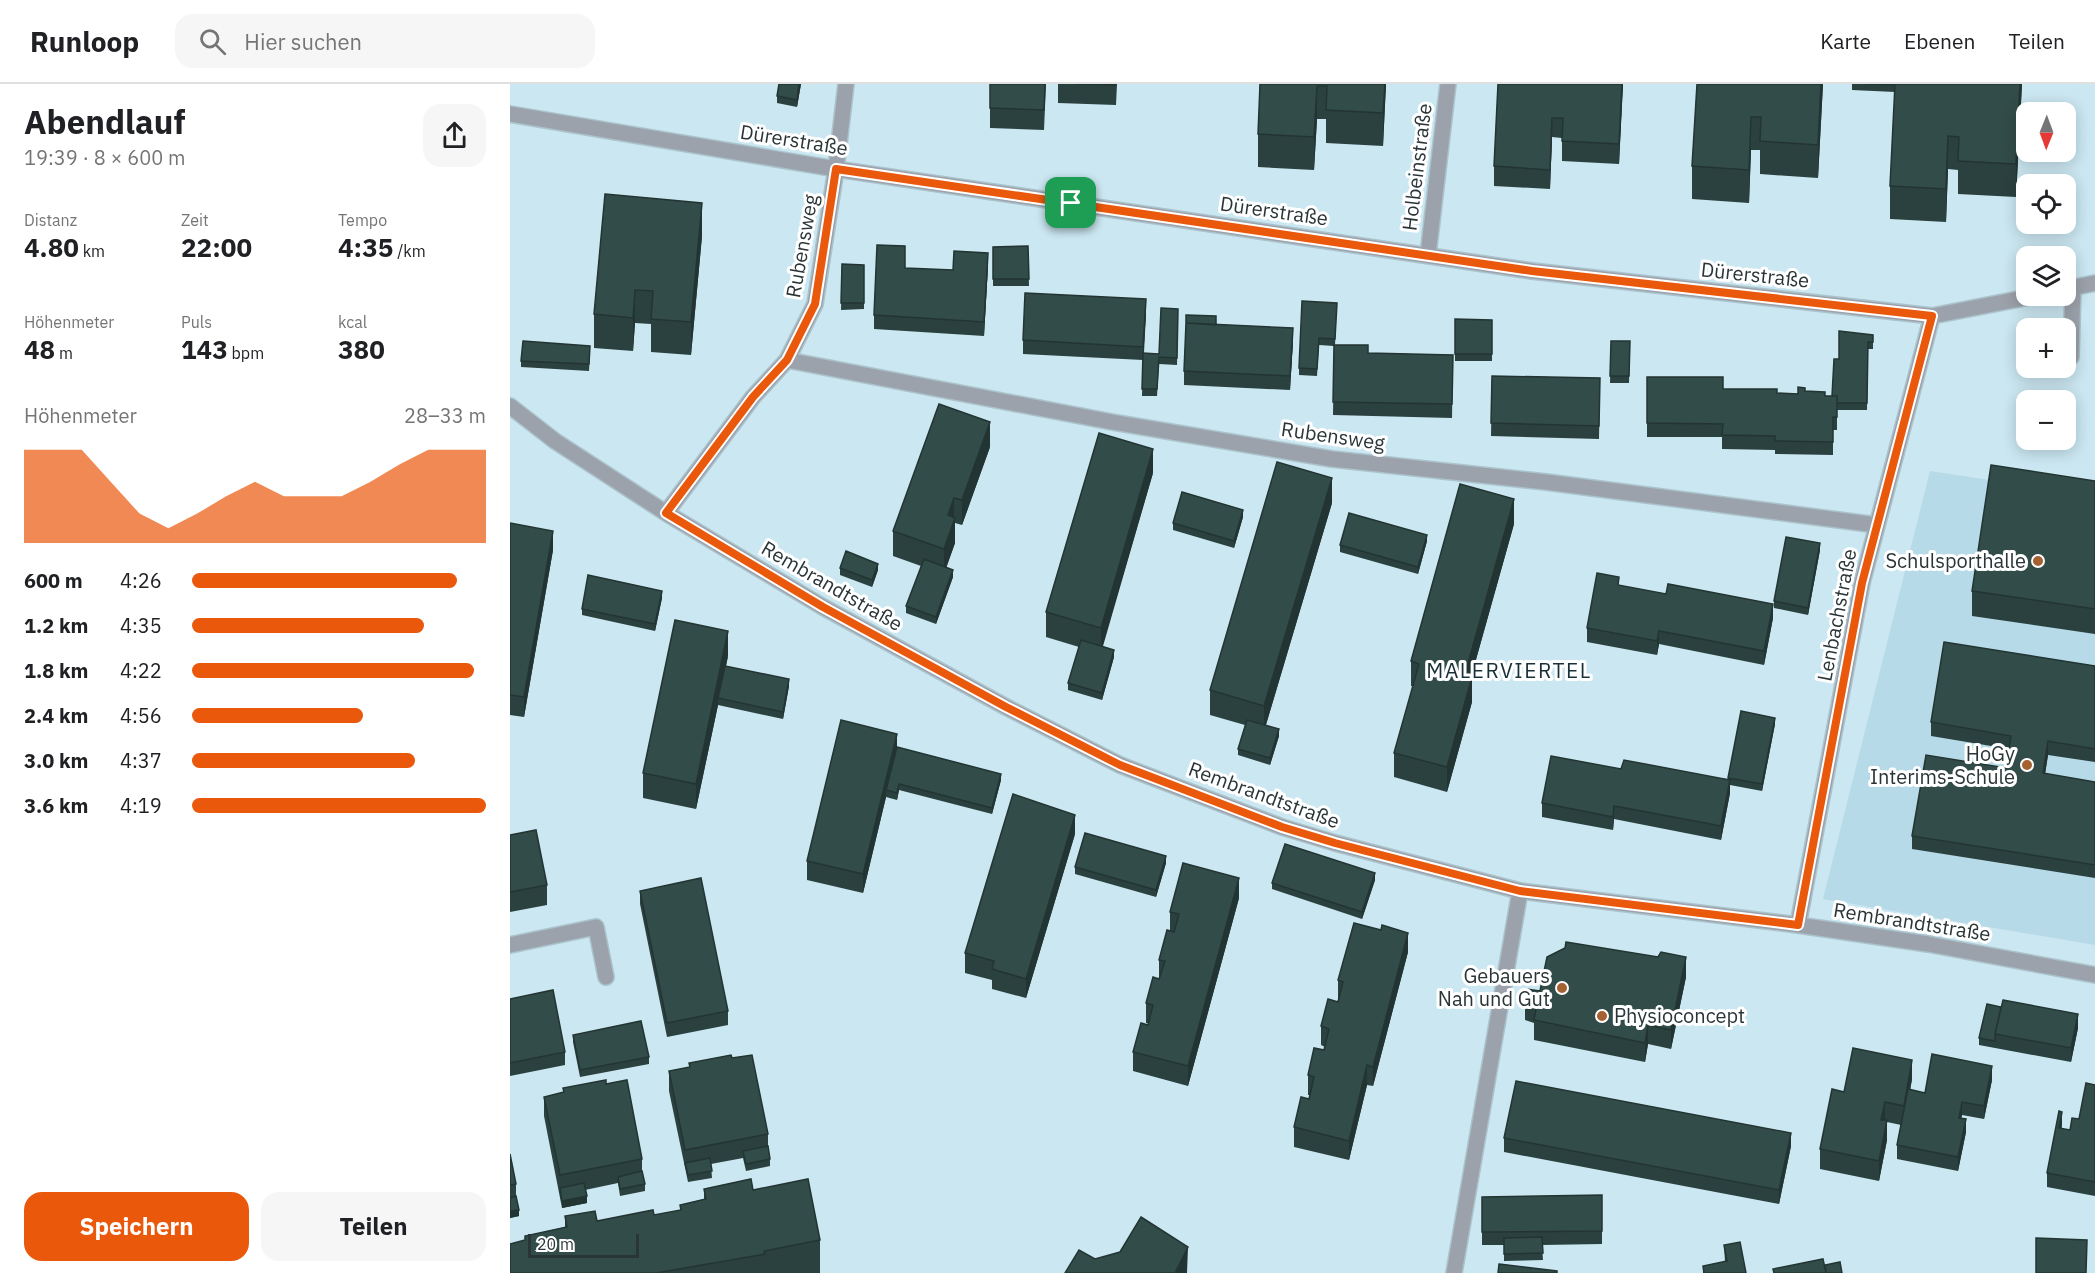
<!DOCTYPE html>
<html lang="de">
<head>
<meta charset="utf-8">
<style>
	:root { --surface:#fff; --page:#f6f6f6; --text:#202124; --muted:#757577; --line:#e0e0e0; --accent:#ea580c }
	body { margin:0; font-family:"IBM Plex Sans",sans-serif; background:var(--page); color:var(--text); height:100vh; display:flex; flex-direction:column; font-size:22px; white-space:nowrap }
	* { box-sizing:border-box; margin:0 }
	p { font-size:20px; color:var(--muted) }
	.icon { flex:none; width:33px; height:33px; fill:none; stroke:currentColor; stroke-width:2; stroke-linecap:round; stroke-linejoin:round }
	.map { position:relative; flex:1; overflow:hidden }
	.sheet { display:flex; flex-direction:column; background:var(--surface); width:510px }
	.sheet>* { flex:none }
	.needle { width:39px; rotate:181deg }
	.tools { position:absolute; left:1506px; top:18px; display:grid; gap:12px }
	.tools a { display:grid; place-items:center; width:60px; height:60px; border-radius:12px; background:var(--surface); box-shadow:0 3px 15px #0003; font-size:30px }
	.scale { position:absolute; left:18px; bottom:15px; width:111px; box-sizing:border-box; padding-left:6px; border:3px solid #2a3538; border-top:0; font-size:16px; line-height:21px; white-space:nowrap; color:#2a3538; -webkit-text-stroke:4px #fff; paint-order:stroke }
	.pin { position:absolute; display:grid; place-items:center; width:51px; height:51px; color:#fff; margin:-26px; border-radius:12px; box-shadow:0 3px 9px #0006 }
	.round { display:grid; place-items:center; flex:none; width:63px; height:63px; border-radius:18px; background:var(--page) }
	.overview { display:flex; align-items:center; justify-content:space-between; height:102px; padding:0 24px }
	h1 { font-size:33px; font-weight:800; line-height:45px }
	.figures { display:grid; grid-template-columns:repeat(3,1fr); gap:9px; height:102px; padding:6px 24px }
	.figures div { display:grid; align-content:center }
	.figures b { font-size:26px; font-weight:800 }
	.figures small { font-size:16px; font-weight:400 }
	.figures p { font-size:16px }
	.chart { height:168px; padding:12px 24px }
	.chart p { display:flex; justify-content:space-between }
	.chart svg { width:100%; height:108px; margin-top:6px; fill:var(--accent); opacity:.7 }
	.action { display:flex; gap:12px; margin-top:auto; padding:12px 24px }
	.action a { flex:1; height:69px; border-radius:18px; background:var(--accent); color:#fff; font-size:24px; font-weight:800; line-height:69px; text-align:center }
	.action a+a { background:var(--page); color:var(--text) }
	ul { padding:0 24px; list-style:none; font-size:20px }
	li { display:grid; grid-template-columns:96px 72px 1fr; align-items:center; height:45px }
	li i { height:15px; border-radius:8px; background:var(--accent) }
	header { display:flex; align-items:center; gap:36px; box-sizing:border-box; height:84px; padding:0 30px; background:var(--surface); border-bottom:2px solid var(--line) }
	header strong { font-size:28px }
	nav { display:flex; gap:33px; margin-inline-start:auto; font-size:21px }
	.search { width:420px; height:54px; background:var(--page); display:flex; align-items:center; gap:15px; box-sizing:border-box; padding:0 21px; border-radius:18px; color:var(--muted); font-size:22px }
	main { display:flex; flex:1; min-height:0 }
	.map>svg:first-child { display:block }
	.built { fill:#b6dae7 }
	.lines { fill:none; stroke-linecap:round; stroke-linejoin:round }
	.lane-casing { stroke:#abc3cc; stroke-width:18 }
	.street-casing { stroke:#abc3cc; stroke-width:18 }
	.lane { stroke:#9ca2ab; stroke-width:15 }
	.street { stroke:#9ca2ab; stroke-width:15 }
	.wall { fill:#2b413f }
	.shaded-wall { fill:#233533 }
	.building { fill:#324c49; stroke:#233533; stroke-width:1.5 }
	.route-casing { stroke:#fff; stroke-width:12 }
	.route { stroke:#ea580c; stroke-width:8 }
	.poi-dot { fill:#a56131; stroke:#fff; stroke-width:2 }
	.labels { text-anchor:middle; stroke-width:6; stroke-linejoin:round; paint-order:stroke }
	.street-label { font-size:20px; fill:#2a3538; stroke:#fff }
	.poi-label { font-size:20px; fill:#2a3538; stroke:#fff; text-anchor:end }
	.neighbourhood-label { font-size:21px; letter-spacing:1.5px; fill:#193038; stroke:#fff }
</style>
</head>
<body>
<header>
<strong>Runloop</strong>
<div class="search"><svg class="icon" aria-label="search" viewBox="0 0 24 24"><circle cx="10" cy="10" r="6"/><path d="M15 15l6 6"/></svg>Hier suchen</div>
<nav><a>Karte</a><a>Ebenen</a><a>Teilen</a></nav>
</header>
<main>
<section class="sheet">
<div class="overview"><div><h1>Abendlauf</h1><p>19:39 · 8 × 600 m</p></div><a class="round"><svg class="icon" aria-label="share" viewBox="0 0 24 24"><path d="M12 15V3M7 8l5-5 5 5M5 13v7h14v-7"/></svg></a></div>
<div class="figures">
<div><p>Distanz</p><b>4.80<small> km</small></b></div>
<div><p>Zeit</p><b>22:00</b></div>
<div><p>Tempo</p><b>4:35<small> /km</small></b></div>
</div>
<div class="figures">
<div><p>Höhenmeter</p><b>48<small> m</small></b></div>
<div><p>Puls</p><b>143<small> bpm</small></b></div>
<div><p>kcal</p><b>380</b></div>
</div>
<div class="chart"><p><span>Höhenmeter</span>28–33 m</p>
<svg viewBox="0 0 160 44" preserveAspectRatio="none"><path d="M0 44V6L10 6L20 6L30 19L40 32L50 38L60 32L70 25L80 19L90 25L100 25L110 25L120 19L130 12L140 6L150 6L160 6V44z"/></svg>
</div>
<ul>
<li><b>600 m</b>4:26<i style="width:90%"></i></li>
<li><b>1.2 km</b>4:35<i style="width:79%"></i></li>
<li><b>1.8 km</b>4:22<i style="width:96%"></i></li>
<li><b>2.4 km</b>4:56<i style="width:58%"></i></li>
<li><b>3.0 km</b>4:37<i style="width:76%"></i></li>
<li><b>3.6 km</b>4:19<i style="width:100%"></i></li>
</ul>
<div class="action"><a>Speichern</a><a>Teilen</a></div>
</section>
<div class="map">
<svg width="1585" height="1189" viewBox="0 0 1585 1189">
	<rect width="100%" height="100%" fill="#cbe7f1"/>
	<path class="built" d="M1420,387L1585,412V861L1313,815Z"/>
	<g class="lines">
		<defs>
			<path id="lane" d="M1561,273L1563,204
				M944,1189L1010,807"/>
			<path id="street" d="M0,30L326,85L1022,187L1422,232L1524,212
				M918,171L938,0
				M1556,205L1585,199
				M277,276L602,338L822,375L1036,398L1367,441
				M0,322L45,357L156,429L313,523L496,623L610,681L772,743L825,759L1010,807L1288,841L1418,860L1585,891
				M156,429L243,313L277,276L305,220L326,85L336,0
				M1288,841L1352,499L1422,232
				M0,861L86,843L96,893"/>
		</defs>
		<use href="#lane" class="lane-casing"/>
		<use href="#street" class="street-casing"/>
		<use href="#lane" class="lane"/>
		<use href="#street" class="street"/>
	</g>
	<path class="wall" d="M269,0H291L287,23L267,19V12Z
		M480,0H536L534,46L480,44Z
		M548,0H607L606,21L548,19Z
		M750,0H876L873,62L816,59V35H807L804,86L748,83V50Z
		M988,0H1113L1109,80L1052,77V54L1042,53L1040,105L984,102V82Z
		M1187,0H1313L1308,94L1250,90V66H1241L1239,119L1182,115V82Z
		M1342,0H1512L1506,113L1448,110V86L1438,85L1436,138L1380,135V102L1385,8L1342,6Z
		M192,152L181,271L141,268V240L125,239L123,267L84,264V230Z
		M518,162L519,202H483V163Z
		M332,180L354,181V225L331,226Z
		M478,182L474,252L364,245V231L395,184L443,186Z
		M827,219L825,261L858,269L943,271L942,334L823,331L824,262L809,261L807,292L789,291V284Z
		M668,225L667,281L649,280L647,312H632L633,276L513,270V256L636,229L634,269L649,270Z
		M945,235L982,236V277H945Z
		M706,241L783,257L780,306L674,301V287Z
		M1363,251V265H1358L1357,326H1327V346H1323V371L1265,370V366L1212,365V353H1137V293L1213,305L1267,309L1288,310L1295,307L1315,312H1322L1329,275Z
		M1101,257H1120L1119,299H1100Z
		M80,268L79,287L11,283V277Z
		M982,292L1090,294L1089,355L981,352Z
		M480,363L452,441L445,439V459L436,484L443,493L426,540L396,529V522L411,482L383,472V447Z
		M643,389L592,563L604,573L592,616L558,606V599L569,563L536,553V528Z
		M1585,397V550L1462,532V507Z
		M822,419L756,641L769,652L760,681L728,671V665L735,641L700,631V606Z
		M733,433L724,464L663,446V439Z
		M0,439L43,466L14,633L0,631Z
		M1004,440L961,593L962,618L937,708L884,693V669L903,602H901V577Z
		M917,457L908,490L830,468V461Z
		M1310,466L1298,531L1264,524V517Z
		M330,484L368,486L362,503L330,491Z
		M1109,501L1263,534L1254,581L1149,560L1147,571L1077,558V544Z
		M152,514L145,547L72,531V525Z
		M218,572L216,582L279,602L273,635L208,621L186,725L133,714V689Z
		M1585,582V678L1538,671L1535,690L1585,698V794L1402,765V752L1496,684L1499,665L1421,652V638Z
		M1265,640L1252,707L1220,701V709L1211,756L1104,735L1103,746L1032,733V719L1111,685L1218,695V694Z
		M387,663L491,696L482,730L389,706L387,716L376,713L353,809L297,796V777Z
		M565,750L516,914L482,905V896L455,889V869Z
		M0,751L37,801V821L0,828Z
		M656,779L646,813L565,790V783Z
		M865,796L852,835L762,805V799Z
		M130,807L218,927V941L157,953L130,820Z
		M729,814L678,1002L623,987V968L638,939H636V919L649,895V876L660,847V828Z
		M898,868L863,1002L857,1001L839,1076L784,1063V1043L799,1015L800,1011H798V991L814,966L815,963L811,961V942L828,916V896Z
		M1176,893L1161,965L1138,960L1135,978L1024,956V939L1015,936V917L1030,907Z
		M0,915L55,968V981L0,992Z
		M1477,920L1568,944L1561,978L1469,961V954Z
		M63,951L139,973V980L70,993L63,958Z
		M222,974L258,1050V1062L260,1075V1082L236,1087L233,1074L201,1080L202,1094L178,1098L159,1007V987L179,983V979Z
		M1402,995L1400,1006L1415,1009L1482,996L1474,1035L1452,1031L1451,1034L1456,1048L1448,1087L1387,1075V1061L1391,1041L1377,1038V1056L1369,1097L1310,1085V1065L1334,1008Z
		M96,1000L132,1075V1087L135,1100V1107L110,1112L108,1099L75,1106L77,1119L52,1124L34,1032V1013L53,1008V1004Z
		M1585,1001V1112L1537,1103V1089L1552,1041V1045L1560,1046L1569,1035Z
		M994,1054L1281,1062L1269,1120L994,1068Z
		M0,1070L6,1100V1112L9,1132L0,1134Z
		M194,1105L243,1106L310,1156V1189H0L15,1157V1152L55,1143V1132L87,1137L144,1131L170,1126V1121L194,1115Z
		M1092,1111V1160L1032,1161L1033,1176L994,1177V1161H972V1113Z
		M1214,1161L1236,1189H1193V1182L1215,1178Z"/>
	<path class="shaded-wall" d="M289,0H291L287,23V16Z
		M875,0H876L873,62V29Z
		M1112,0H1113L1109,80V60Z
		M1311,0H1313L1308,94V61Z
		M1510,0H1512L1506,113V80Z
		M807,2V35L804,86V53Z
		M1241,33V66L1239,119V86Z
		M1042,34V53L1040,105V86Z
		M1438,52V85L1436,138V105Z
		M192,119V152L181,271V238Z
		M478,169V182L474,252V238Z
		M125,206V239L123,267V234Z
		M636,215V229L633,276V263Z
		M783,244V257L780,306V292Z
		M480,338V363L452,441V416Z
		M643,365V389L591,569V544Z
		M822,394V419L754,647V622Z
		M444,414V439L445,434V459L434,490V465L438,431Z
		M1004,415V440L955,615V590Z
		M733,426V433L724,464V457Z
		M43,447V466L14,633V613Z
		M917,451V457L908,490V483Z
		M1310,459V466L1298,531V524Z
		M368,480V486L362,503V496Z
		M443,486V493L426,540V533Z
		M152,507V514L145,547V540Z
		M1263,520V534L1254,581V567Z
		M218,547V572L209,615L208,614V621L186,725V700Z
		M1149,547V560L1147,571V557Z
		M604,566V573L592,616V609Z
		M962,593V618L937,708V683Z
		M279,595V602L273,635V628Z
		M1265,634V640L1252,707V700Z
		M769,645V652L760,681V674Z
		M387,650V670L376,706V713L353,809V790Z
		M1538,657V671L1533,703V689Z
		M491,690V696L482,730V724Z
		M1220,696V709L1211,756V742Z
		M389,700V706L387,716V709Z
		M1104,722V735L1103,746V733Z
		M565,731V750L516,914V895Z
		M656,772V779L646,813V806Z
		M865,789V796L852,835V828Z
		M729,794V814L678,1002V982Z
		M898,849V868L863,1002V983Z
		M1176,873V893L1161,965V946Z
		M1568,930V944L1561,978V964Z
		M1138,941V960L1135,978V959Z
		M1402,976V995L1394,1041V1022Z
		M857,981V1001L839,1076V1057Z
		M1482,982V996L1474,1035V1022Z
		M1375,1018V1037L1371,1036Z
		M1452,1018V1031L1449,1047V1034Z
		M1552,1028V1041L1549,1058V1044Z
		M1456,1035V1048L1448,1087V1073Z
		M1377,1036V1056L1369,1097V1077Z
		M1281,1049V1062L1269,1120V1106Z
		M77,1112V1119L52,1124V1117Z
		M9,1126V1132L0,1134V1127Z
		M678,1163L677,1189H665Z"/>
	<path class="building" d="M269,0H289L287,16L267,12Z
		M480,0H535L534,26L480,24Z
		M564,0H606V1Z
		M750,0H875L873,29L816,26L817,2H807L804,53L748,50Z
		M988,0H1112L1109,60L1052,57L1053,34H1042L1040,86L984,82Z
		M1187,0H1311L1308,61L1250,57L1251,33H1241L1239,86L1182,82Z
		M1355,0H1385V1Z
		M1385,0H1510L1506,80L1448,77L1449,53L1438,52L1436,105L1380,102Z
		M95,110L192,119L181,238L141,235L143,207L125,206L123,234L84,230Z
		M367,161L395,162V184L443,186L444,167L478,169L474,238L364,231Z
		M518,162L519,195H483V163Z
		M332,180L354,181V219H331Z
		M515,209L636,215L633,263L513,256Z
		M792,217L827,219L825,255L809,254L807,285L789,284Z
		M651,224L668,225L667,274L649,273L647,305H632L633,269L649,270Z
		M676,231L706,232V241L676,239Z
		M945,235L982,236V270H945Z
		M676,239L783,244L780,292L674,287Z
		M1329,247L1363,251V258H1358L1357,319H1327V312H1322L1324,275H1329Z
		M13,257L80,262L79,280L11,277Z
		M1101,257H1120L1119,292H1100Z
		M824,261H858V269L943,271L942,320L823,318Z
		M982,292L1090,294L1089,342L981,339Z
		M1137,293H1213V305H1267V309L1288,310V303L1295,304V307L1315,308V312H1327V333H1323V358L1265,357V352L1212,351L1213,340L1137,339Z
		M429,320L480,338L452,416L444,414L438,431L445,434L434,465L383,447Z
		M589,349L643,365L591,544L536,528Z
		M767,378L822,394L754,622L700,606Z
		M1481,381L1585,397V525L1462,507Z
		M950,400L1004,415L955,590L962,593L937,683L884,669L909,580L901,577Z
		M672,408L733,426L724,457L663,439Z
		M839,429L917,451L908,483L830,461Z
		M0,439L43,447L14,613L0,611Z
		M1276,453L1310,459L1298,524L1264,517Z
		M336,467L368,480L362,496L330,484Z
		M414,475L443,486L426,533L396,522Z
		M1087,489L1109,493L1108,501L1156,510L1158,500L1263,520L1254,567L1149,547L1147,557L1077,544Z
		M78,491L152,507L145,540L72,525Z
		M165,536L218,547L186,700L133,689Z
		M571,556L604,566L592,609L558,599Z
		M1434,558L1585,582V665L1538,657L1533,689L1585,698V781L1402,752L1416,671L1496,684L1501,652L1421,638Z
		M215,582L279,595L273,628L208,614Z
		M1231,627L1265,634L1252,700L1218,694Z
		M331,636L387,650L353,790L297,777Z
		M737,636L769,645L760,674L728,665Z
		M387,663L491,690L482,724L389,700L387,709L376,706Z
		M1041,672L1111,685L1114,676L1220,696L1211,742L1104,722L1103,733L1032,719Z
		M503,710L565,731L516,895L482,885L484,877L455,869Z
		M26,746L37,801L0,808V751Z
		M575,749L656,772L646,806L565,783Z
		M775,760L865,789L852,828L762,799Z
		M673,779L729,794L678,982L623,968L631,939L638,941L643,921L636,919L643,893L649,895L655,877L649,876L657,846L664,848L669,830L660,828Z
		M191,794L218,927L157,939L130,807Z
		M844,839L871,846L872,841L898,849L863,983L857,981L839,1057L784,1043L791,1013L799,1015L804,993L798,991L804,964L814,966L819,945L811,942L818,915L828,918L833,898L828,896Z
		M1056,858L1148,873L1151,868L1176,873L1161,946L1138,941L1135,959L1024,936L1027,920L1015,917L1017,905L1030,907L1037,873L1055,864Z
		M43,906L55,968L0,979V915Z
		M1493,916L1568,930L1561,964L1485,950Z
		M1477,920L1491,923L1485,950V957L1469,954Z
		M131,937L139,973L70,986L63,951Z
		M1343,964L1402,976L1394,1022L1375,1018L1371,1036H1377L1369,1077L1310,1065L1322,1005L1334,1008Z
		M1422,970L1482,982L1474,1022L1452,1018L1449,1034L1456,1035L1448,1073L1387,1061L1398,1005L1415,1009Z
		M221,971L222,974L242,971L258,1050L175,1066L159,987L180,983L179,979Z
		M96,996V1000L117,996L132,1075L50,1091L34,1013L54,1008L53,1004Z
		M1006,997L1281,1049L1269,1106L994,1054Z
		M1576,999L1585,1001V1098L1537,1089L1549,1027L1552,1028L1549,1044L1560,1046L1562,1034L1569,1035Z
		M258,1062L260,1075L236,1080L233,1067Z
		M0,1070L6,1100L0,1101Z
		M200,1074L202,1087L178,1091L175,1079Z
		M132,1087L135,1100L110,1105L108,1093Z
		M241,1095L243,1106L298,1095L310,1156L254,1167L255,1170L146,1189H0V1160L15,1156V1152L57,1143L55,1132L85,1127L87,1137L143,1126L144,1131L171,1126L170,1121L196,1115L194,1105Z
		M74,1099L77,1112L52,1117L50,1104Z
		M1092,1111V1147L972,1148V1113Z
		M6,1112L9,1126L0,1127V1114Z
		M631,1133L678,1163L665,1189H555L569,1166L585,1175L610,1168Z
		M1032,1153L1033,1169L994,1170V1154Z
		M1526,1154L1577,1156L1576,1189H1526Z
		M1230,1158L1236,1189H1194L1193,1182L1217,1177L1214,1161Z
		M1313,1175L1316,1189H1264L1263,1185Z
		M1330,1178L1332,1189H1316L1315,1181Z
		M989,1180L1047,1187V1189H988Z"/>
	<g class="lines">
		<defs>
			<path id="route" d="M326,85L1022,187L1422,232L1352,499L1288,841L1010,807L825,759L772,743L610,681L496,623L313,523L156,429L243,313L277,276L305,220Z"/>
		</defs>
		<use href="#route" class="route-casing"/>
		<use href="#route" class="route"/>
	</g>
	<g class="poi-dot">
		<circle cx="1528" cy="477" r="6"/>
		<circle cx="1517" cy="681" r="6"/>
		<circle cx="1052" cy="904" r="6"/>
		<circle cx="1092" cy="932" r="6"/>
	</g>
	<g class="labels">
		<g class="street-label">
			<text transform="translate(284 56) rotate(9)" y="7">Dürerstraße</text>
			<text transform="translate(907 83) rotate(-83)" y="7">Holbeinstraße</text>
			<text transform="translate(764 127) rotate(8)" y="7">Dürerstraße</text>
			<text transform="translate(292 162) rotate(-80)" y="7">Rubensweg</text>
			<text transform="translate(1245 191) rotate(6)" y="7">Dürerstraße</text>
			<text transform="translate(823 352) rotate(8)" y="7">Rubensweg</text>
			<text transform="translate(322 502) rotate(30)" y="7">Rembrandtstraße</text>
			<text transform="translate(1327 531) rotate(-79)" y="7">Lenbachstraße</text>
			<text transform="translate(754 711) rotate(20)" y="7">Rembrandtstraße</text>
			<text transform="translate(1402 838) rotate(9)" y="7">Rembrandtstraße</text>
		</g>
		<g class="poi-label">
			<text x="1516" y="484">Schulsporthalle</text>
			<text x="1505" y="677">HoGy<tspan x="1505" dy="23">Interims-Schule</tspan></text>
			<text x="1040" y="899">Gebauers<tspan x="1040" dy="23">Nah und Gut</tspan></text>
			<text x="1104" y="939" text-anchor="start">Physioconcept</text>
		</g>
		<g class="neighbourhood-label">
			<text x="999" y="594">MALERVIERTEL</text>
		</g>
	</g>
</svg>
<div class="tools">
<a><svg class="needle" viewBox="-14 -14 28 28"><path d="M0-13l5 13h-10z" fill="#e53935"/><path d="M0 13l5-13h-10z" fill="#757577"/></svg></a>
<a><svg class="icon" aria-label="locate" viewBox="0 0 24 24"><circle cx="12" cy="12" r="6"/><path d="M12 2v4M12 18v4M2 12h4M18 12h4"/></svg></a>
<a><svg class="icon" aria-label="layers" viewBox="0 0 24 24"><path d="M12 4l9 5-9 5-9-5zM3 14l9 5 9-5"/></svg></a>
<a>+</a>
<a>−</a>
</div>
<div class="scale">20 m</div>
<div class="pin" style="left:561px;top:119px;background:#1e9e55"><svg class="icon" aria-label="arrive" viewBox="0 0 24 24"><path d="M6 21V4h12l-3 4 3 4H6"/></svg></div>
</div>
</main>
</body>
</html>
